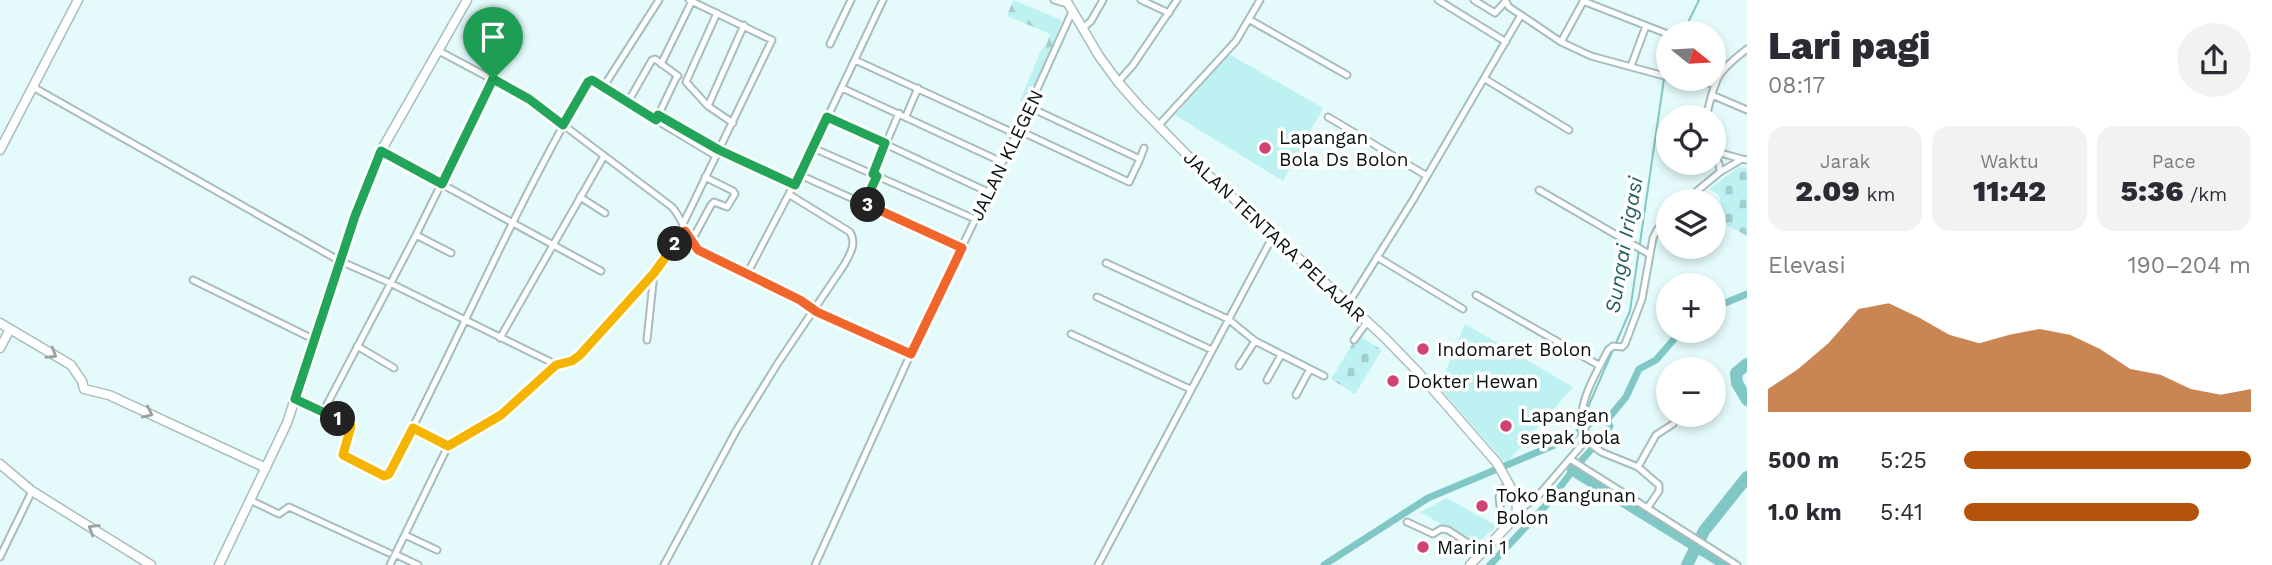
<!DOCTYPE html>
<html lang="id">
<head>
<meta charset="utf-8">
<style>
	:root { --surface:#fff; --page:#f2f2f3; --text:#2b2b33; --muted:#7c7c81; --accent:#b45309 }
	body { margin:0; font-family:"Work Sans",sans-serif; background:var(--page); color:var(--text); height:100vh; display:flex; flex-direction:column; font-size:26px; white-space:nowrap }
	* { box-sizing:border-box; margin:0 }
	p { font-size:23px; color:var(--muted) }
	.icon { flex:none; width:38px; height:38px; fill:none; stroke:currentColor; stroke-width:2; stroke-linecap:round; stroke-linejoin:round }
	.map { position:relative; flex:1; overflow:hidden }
	.panel { display:flex; flex-direction:column; background:var(--surface); width:525px }
	.panel>* { flex:none }
	.needle { width:46px; rotate:108deg }
	.fabs { position:absolute; left:1656px; top:21px; display:grid; gap:14px }
	.fabs a { display:grid; place-items:center; width:70px; height:70px; border-radius:50%; background:var(--surface); box-shadow:0 4px 10px #0003; font-size:35px }
	.pin { position:absolute; display:grid; place-items:center; width:60px; height:60px; color:#fff; margin:-72px -30px; border-radius:50% 50% 50% 0; rotate:-45deg; box-shadow:0 0 7px #0007 }
	.pin .icon { rotate:45deg }
	.km { position:absolute; width:35px; height:35px; margin:-18px; border-radius:50%; background:#222; color:#fff; font-size:19px; line-height:35px; text-align:center }
	.round { display:grid; place-items:center; flex:none; width:74px; height:74px; border-radius:37px; background:var(--page) }
	.head { display:flex; align-items:center; justify-content:space-between; height:119px; padding:0 21px }
	h1 { font-size:38px; font-weight:800; line-height:52px }
	.metrics { display:grid; grid-template-columns:repeat(3,1fr); gap:10px; height:119px; padding:7px 21px }
	.metrics div { display:grid; align-content:center; border-radius:18px; background:var(--page); text-align:center }
	.metrics b { font-size:30px; font-weight:800 }
	.metrics small { font-size:19px; font-weight:400 }
	.metrics p { font-size:19px }
	.chart { height:196px; padding:14px 21px }
	.chart p { display:flex; justify-content:space-between }
	.chart svg { width:100%; height:126px; margin-top:7px; fill:var(--accent); opacity:.7 }
	ul { padding:0 21px; list-style:none; font-size:23px }
	li { display:grid; grid-template-columns:112px 84px 1fr; align-items:center; height:52px }
	li i { height:18px; border-radius:9px; background:var(--accent) }
	main { display:flex; flex:1; min-height:0 }
	.map>svg:first-child { display:block }
	.green { fill:#bef1f1 }
	.forest { fill:url(#forest-firs) }
	.cemetery { fill:url(#cemetery-stones) }
	.lines { fill:none; stroke-linecap:round; stroke-linejoin:round }
	.stream { stroke:#80c7c6; stroke-width:2 }
	.canal { stroke:#80c7c6; stroke-width:7 }
	.river { stroke:#80c7c6; stroke-width:12 }
	.street-casing { stroke:#a7bdbc; stroke-width:9 }
	.secondary-casing { stroke:#a7bdbc; stroke-width:11 }
	.street { stroke:#fff; stroke-width:5 }
	.secondary { stroke:#fff; stroke-width:8 }
	.oneway { stroke:#9da0a0 }
	.split-1-casing { stroke:#fff; stroke-width:14 }
	.split-2-casing { stroke:#fff; stroke-width:14 }
	.split-3-casing { stroke:#fff; stroke-width:14 }
	.split-4-casing { stroke:#fff; stroke-width:14 }
	.split-1 { stroke:#22a559; stroke-width:9 }
	.split-2 { stroke:#f5b400; stroke-width:9 }
	.split-3 { stroke:#f0652b; stroke-width:9 }
	.split-4 { stroke:#22a559; stroke-width:9 }
	.poi-dot { fill:#d04372; stroke:#fff; stroke-width:2.5 }
	.labels { text-anchor:middle; stroke-width:7; stroke-linejoin:round; paint-order:stroke }
	.poi-label { font-size:19px; fill:#091111; stroke:#fff; text-anchor:start }
	.street-label { font-size:19px; fill:#091111; stroke:#fff }
	.water-label { font-size:21px; font-style:italic; fill:#245f5f; stroke:#fff }
</style>
</head>
<body>
<main>
<div class="map">
<svg width="1747" height="565" viewBox="0 0 1747 565">
	<defs>
		<pattern id="forest-firs" width="22" height="20" patternUnits="userSpaceOnUse" patternTransform="scale(1.75)"><rect width="22" height="20" fill="#bef1f1"/><path d="M5 1l3.5 6h-7zM16 11l3.5 6h-7z" fill="#a2cece"/></pattern>
		<pattern id="cemetery-stones" width="16" height="16" patternUnits="userSpaceOnUse" patternTransform="scale(1.75)"><rect width="16" height="16" fill="#bef1f1"/><path d="M2 7V4a2 2 0 0 1 4 0v3zM10 15v-3a2 2 0 0 1 4 0v3z" fill="#a2cece"/></pattern>
	</defs>
	<rect width="100%" height="100%" fill="#e5fbfb"/>
	<path class="green" d="M1229,54L1323,108L1283,181L1175,115Z
		M1465,324L1573,387L1506,464L1439,387Z
		M1447,498L1497,526L1476,544L1420,512Z"/>
	<path class="forest" d="M1013,0L1062,20L1053,48L1038,82L1033,85L1023,102L1020,101L1041,50L1046,46L1050,34L1007,16Z"/>
	<path class="cemetery" d="M1739,167L1747,168V236L1716,219L1719,217C1722,210 1721,202 1719,195L1709,189Z
		M1358,335L1382,350L1355,394L1331,379Z"/>
	<g class="lines">
		<path class="stream" d="M1683,33L1699,0
			M1594,421L1588,407L1630,311L1665,72L1668,66"/>
		<path class="canal" d="M1713,308L1747,294
			M1324,565L1428,498L1569,439L1599,417H1604L1607,420
			M1490,565L1548,503L1573,470L1606,433L1610,426L1607,420L1626,397L1639,369L1656,360L1681,331"/>
		<path class="river" d="M1747,364L1736,373L1737,383L1747,400
			M1573,470L1727,565
			M1687,565L1704,531L1747,477"/>
		<defs>
			<path id="street" d="M1054,0L1068,4
				M1141,0L1169,13
				M1438,0L1506,42
				M1474,0L1495,13L1505,2
				M1583,1L1665,33
				M717,13L686,82L708,106L744,25
				M1521,15L1561,42L1591,56L1668,77
				M1250,20L1347,75
				M1083,28L1091,21L1103,0
				M1561,42L1584,0
				M830,44L851,0
				M437,50L529,99L672,207C684,220 685,237 698,250L800,300L817,312L911,353
				M855,60L1016,134
				M661,64L692,1
				M1631,66L1646,26
				M677,76L656,120L716,156
				M1485,79L1569,130
				M1679,79L1715,84
				M1118,82L1133,65L1177,0
				M604,86L659,0
				M33,87L340,261L390,283L557,365
				M842,88L1002,162
				M1712,95L1747,110
				M628,102L652,60L655,59L678,76
				M708,106L733,123
				M658,115L719,150L795,185
				M906,116L918,88
				M827,117L988,192
				M1328,117L1427,176
				M1706,117C1716,79 1714,74 1747,49
				M1158,126L1236,41L1260,0
				M1018,130L1129,182L1140,159L1029,107
				M813,148L975,219
				M381,151L601,271
				M1713,151L1742,159
				M1140,159L1144,148
				M1720,172L1742,159L1747,160
				M873,174L899,113
				M800,175L962,248
				M1539,190L1649,254
				M580,197L605,213
				M1685,201L1720,172L1719,164L1713,152
				M864,204L877,176
				M683,224L772,40L689,0
				M416,235L451,253
				M691,242L711,205L714,202L727,207L735,194L733,191L705,177
				M1377,257L1463,309
				M1106,263L1228,319L1255,341L1324,376
				M747,274L813,148L883,0
				M193,280L313,339
				M1476,295L1600,366
				M1097,297L1212,350
				M1348,304L1413,200L1521,15L1509,7L1505,0
				M1071,334L1190,389
				M500,338L604,156
				M647,340L654,273
				M1354,340L1367,322
				M357,346L394,368
				M1239,366L1255,341
				M1267,380L1281,355
				M1296,395L1310,369
				M295,399L351,426L343,455L384,476L389,474C457,344 514,208 588,82L592,80L656,120
				M323,412L416,235L493,79
				M1586,440L1601,452L1638,467L1656,435L1673,424
				M448,446L501,415L557,365L572,361L580,355L654,273L685,231
				M1570,459L1737,565
				M1638,467L1659,485V491L1648,507
				M250,500L279,514L289,507L389,553
				M1517,512L1538,496L1586,440C1588,430 1581,423 1582,413C1584,392 1599,368 1608,350L1613,346L1622,347L1625,344L1642,299L1653,238L1657,230L1668,217
				M1501,514L1499,497L1502,489L1510,486
				M1407,522L1433,534L1441,529L1448,530L1482,552
				M405,535L437,550
				M395,554L418,565
				M0,557L32,491
				M390,565L448,446L413,428
				M664,565L736,431L778,363L844,265C850,254 857,244 850,232L790,195
				M815,565L911,353L1029,107L1072,12
				M1098,565L1273,236"/>
			<path id="secondary" d="M1066,0L1099,56L1118,82L1140,107L1194,162L1384,337L1416,370L1497,463L1516,497L1517,512L1512,521L1470,565
				M0,150L78,0
				M0,323L71,365L82,381L84,389L109,395L266,468
				M0,348L10,329
				M0,464L32,491L151,565
				M219,565L287,423L355,216L381,151L467,0"/>
		</defs>
		<use href="#street" class="street-casing"/>
		<use href="#secondary" class="secondary-casing"/>
		<use href="#street" class="street"/>
		<use href="#secondary" class="secondary"/>
	</g>
	<defs><path id="oneway-chevron" d="M-2-3.5L2.5 0L-2 3.5" fill="none" stroke-width="1.6" stroke-linecap="round" stroke-linejoin="round" transform="scale(1.75)"/></defs>
	<g class="oneway">
		<use href="#oneway-chevron" transform="translate(52 354) rotate(31)"/>
		<use href="#oneway-chevron" transform="translate(148 413) rotate(25)"/>
		<use href="#oneway-chevron" transform="translate(93 529) rotate(-148)"/>
	</g>
	<g class="lines">
		<defs>
			<path id="split-1" d="M338,419L295,399L355,216L381,151L442,184L493,79"/>
			<path id="split-2" d="M338,419L351,426L343,455L384,476L389,474L413,428L448,446L501,415L556,365L572,361L580,355L654,273L675,244"/>
			<path id="split-3" d="M675,244L685,231L698,250L800,300L817,312L911,354L962,248L868,205"/>
			<path id="split-4" d="M493,79L529,99L563,125L588,82L592,80L656,120L658,115L719,150L795,185L827,117L885,143L873,174L877,176L864,204L868,205"/>
		</defs>
		<use href="#split-1" class="split-1-casing"/>
		<use href="#split-2" class="split-2-casing"/>
		<use href="#split-3" class="split-3-casing"/>
		<use href="#split-4" class="split-4-casing"/>
		<use href="#split-1" class="split-1"/>
		<use href="#split-2" class="split-2"/>
		<use href="#split-3" class="split-3"/>
		<use href="#split-4" class="split-4"/>
	</g>
	<g class="poi-dot">
		<circle cx="1265" cy="148" r="7"/>
		<circle cx="1423" cy="349" r="7"/>
		<circle cx="1393" cy="381" r="7"/>
		<circle cx="1506" cy="426" r="7"/>
		<circle cx="1482" cy="506" r="7"/>
		<circle cx="1423" cy="547" r="7"/>
	</g>
	<g class="labels">
		<g class="poi-label">
			<text x="1279" y="144">Lapangan<tspan x="1279" dy="22">Bola Ds Bolon</tspan></text>
			<text x="1437" y="356">Indomaret Bolon</text>
			<text x="1407" y="388">Dokter Hewan</text>
			<text x="1520" y="422">Lapangan<tspan x="1520" dy="22">sepak bola</tspan></text>
			<text x="1496" y="502">Toko Bangunan<tspan x="1496" dy="22">Bolon</tspan></text>
			<text x="1437" y="554">Marini 1</text>
		</g>
		<g class="street-label">
			<text transform="translate(1006 155) rotate(-64)" y="7">JALAN KLEGEN</text>
			<text transform="translate(1275 236) rotate(43)" y="7">JALAN TENTARA PELAJAR</text>
		</g>
		<g class="water-label">
			<text transform="translate(1624 245) rotate(-80)" y="7">Sungai Irigasi</text>
		</g>
	</g>
</svg>
<div class="fabs">
<a><svg class="needle" viewBox="-14 -14 28 28"><path d="M0-13l5 13h-10z" fill="#e53935"/><path d="M0 13l5-13h-10z" fill="#7c7c81"/></svg></a>
<a><svg class="icon" aria-label="locate" viewBox="0 0 24 24"><circle cx="12" cy="12" r="6"/><path d="M12 2v4M12 18v4M2 12h4M18 12h4"/></svg></a>
<a><svg class="icon" aria-label="layers" viewBox="0 0 24 24"><path d="M12 4l9 5-9 5-9-5zM3 14l9 5 9-5"/></svg></a>
<a>+</a>
<a>−</a>
</div>
<div class="pin" style="left:493px;top:79px;background:#1e9e55"><svg class="icon" aria-label="arrive" viewBox="0 0 24 24"><path d="M6 21V4h12l-3 4 3 4H6"/></svg></div>
<b class="km" style="left:338px;top:419px">1</b>
<b class="km" style="left:675px;top:244px">2</b>
<b class="km" style="left:868px;top:205px">3</b>
</div>
<section class="panel">
<div class="head"><div><h1>Lari pagi</h1><p>08:17</p></div><a class="round"><svg class="icon" aria-label="share" viewBox="0 0 24 24"><path d="M12 15V3M7 8l5-5 5 5M5 13v7h14v-7"/></svg></a></div>
<div class="metrics">
<div><p>Jarak</p><b>2.09<small> km</small></b></div>
<div><p>Waktu</p><b>11:42</b></div>
<div><p>Pace</p><b>5:36<small> /km</small></b></div>
</div>
<div class="chart"><p><span>Elevasi</span>190–204 m</p>
<svg viewBox="0 0 160 44" preserveAspectRatio="none"><path d="M0 44V36L10 29L20 20L30 8L40 6L50 11L60 17L70 20L80 17L90 15L100 17L110 22L120 29L130 31L140 36L150 38L160 36V44z"/></svg>
</div>
<ul>
<li><b>500 m</b>5:25<i style="width:100%"></i></li>
<li><b>1.0 km</b>5:41<i style="width:82%"></i></li>
</ul>
</section>
</main>
</body>
</html>
